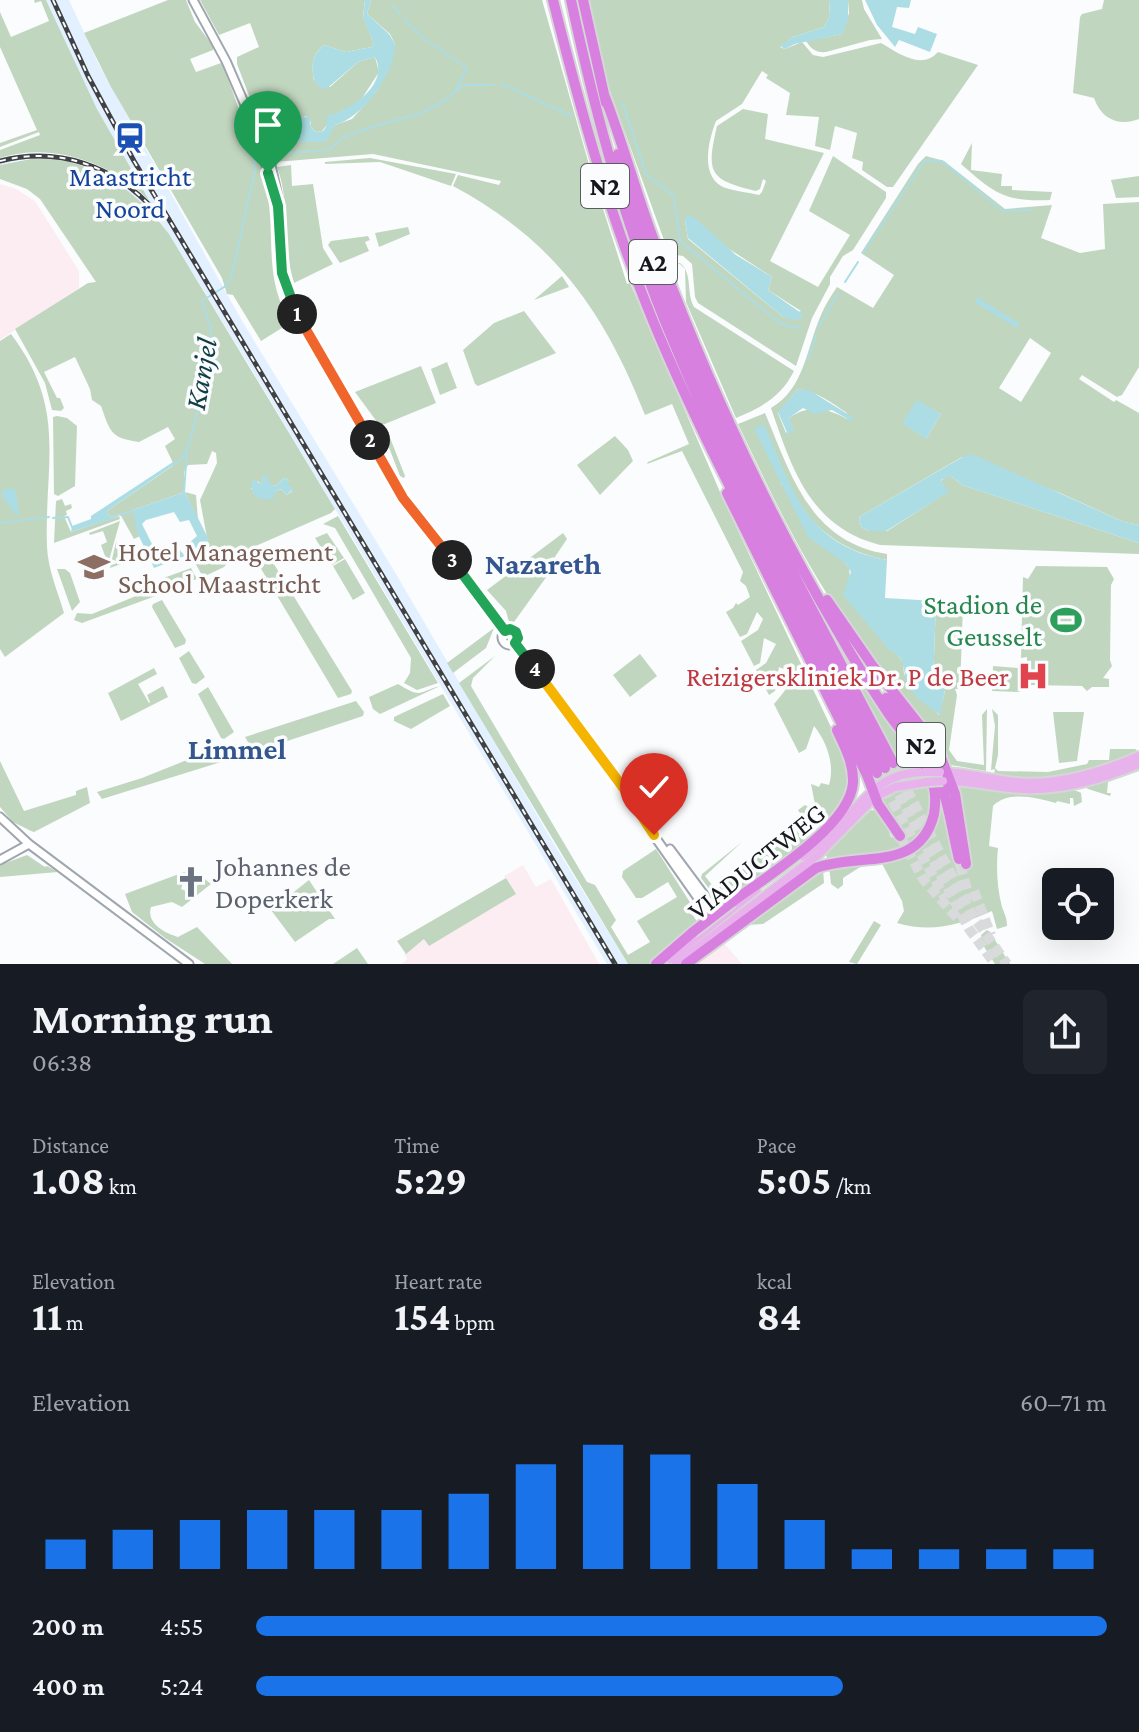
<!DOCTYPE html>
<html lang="en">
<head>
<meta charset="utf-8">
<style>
	:root { --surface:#171b24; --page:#20242c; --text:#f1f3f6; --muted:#9ea1a6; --accent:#1a73e8 }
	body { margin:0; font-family:"Crimson Pro",serif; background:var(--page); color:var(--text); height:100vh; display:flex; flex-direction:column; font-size:30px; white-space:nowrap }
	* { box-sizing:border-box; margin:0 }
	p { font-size:26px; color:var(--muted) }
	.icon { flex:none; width:44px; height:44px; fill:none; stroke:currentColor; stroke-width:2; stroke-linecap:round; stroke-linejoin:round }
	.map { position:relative; height:964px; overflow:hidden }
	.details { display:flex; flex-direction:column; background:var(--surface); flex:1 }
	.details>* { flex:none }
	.controls { position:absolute; left:1042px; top:868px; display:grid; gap:16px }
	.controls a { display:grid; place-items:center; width:72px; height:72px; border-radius:12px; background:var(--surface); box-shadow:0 8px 32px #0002; font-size:40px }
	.pin { position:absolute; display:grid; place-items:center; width:68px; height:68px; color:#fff; margin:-82px -34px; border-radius:50% 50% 50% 0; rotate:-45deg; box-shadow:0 0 8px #0007 }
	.pin .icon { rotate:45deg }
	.km { position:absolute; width:40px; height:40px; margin:-20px; border-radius:50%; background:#222; color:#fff; font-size:22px; line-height:40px; text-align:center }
	.round { display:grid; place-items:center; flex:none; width:84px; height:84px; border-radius:12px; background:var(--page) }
	.overview { display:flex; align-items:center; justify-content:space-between; height:136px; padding:0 32px }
	h1 { font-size:44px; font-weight:700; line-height:60px }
	.metrics { display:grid; grid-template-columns:repeat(3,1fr); gap:12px; height:136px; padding:8px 32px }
	.metrics div { display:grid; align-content:center }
	.metrics b { font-size:40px; font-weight:700 }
	.metrics small { font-size:22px; font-weight:400 }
	.metrics p { font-size:22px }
	.chart { height:224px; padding:16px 32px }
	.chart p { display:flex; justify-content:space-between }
	.chart svg { width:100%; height:144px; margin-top:8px; stroke:var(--accent); stroke-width:6 }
	ul { padding:0 32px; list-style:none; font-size:26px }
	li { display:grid; grid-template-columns:128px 96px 1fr; align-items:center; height:60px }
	li i { height:20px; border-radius:10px; background:var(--accent) }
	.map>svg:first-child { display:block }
	.industrial { fill:#fcedf3 }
	.built { fill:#e2f0ff }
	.green { fill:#c1d6bf; fill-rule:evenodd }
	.water { fill:#acdde4 }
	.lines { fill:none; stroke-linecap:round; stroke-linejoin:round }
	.stream { stroke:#acdde4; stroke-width:2 }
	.highway-tunnel { stroke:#d8dadb; stroke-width:10; stroke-dasharray:10 5; stroke-linecap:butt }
	.minor-casing { stroke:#9fa6ae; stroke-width:11 }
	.major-casing { stroke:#d5d6d6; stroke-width:12 }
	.highway-casing { stroke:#d5d6d6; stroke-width:14 }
	.minor { stroke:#fff; stroke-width:7 }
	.major { stroke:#e8b3ec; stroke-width:8 }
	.highway { stroke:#d880e0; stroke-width:10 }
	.rail-casing { stroke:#3f4144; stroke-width:5 }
	.rail { stroke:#fafcfd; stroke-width:2; stroke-dasharray:6; stroke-linecap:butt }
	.major-bridge-casing { stroke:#d5d6d6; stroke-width:12; stroke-linecap:butt }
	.highway-bridge-casing { stroke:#d5d6d6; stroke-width:14; stroke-linecap:butt }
	.major-bridge { stroke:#e8b3ec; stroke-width:8 }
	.highway-bridge { stroke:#d880e0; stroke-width:10 }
	.split-1-casing { stroke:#fff; stroke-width:16 }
	.split-2-casing { stroke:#fff; stroke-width:16 }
	.split-3-casing { stroke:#fff; stroke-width:16 }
	.split-4-casing { stroke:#fff; stroke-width:16 }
	.split-5-casing { stroke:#fff; stroke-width:16 }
	.split-6-casing { stroke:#fff; stroke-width:16 }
	.split-1 { stroke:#22a559; stroke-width:10 }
	.split-2 { stroke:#f0652b; stroke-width:10 }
	.split-3 { stroke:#f0652b; stroke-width:10 }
	.split-4 { stroke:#22a559; stroke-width:10 }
	.split-5 { stroke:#f5b400; stroke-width:10 }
	.split-6 { stroke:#f5b400; stroke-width:10 }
	.labels { text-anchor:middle; stroke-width:7; stroke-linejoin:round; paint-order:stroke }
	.shield { fill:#fafcfd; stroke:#5a5d60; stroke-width:2 }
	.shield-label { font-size:26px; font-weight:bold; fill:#16191c }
	.transit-label { font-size:28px; fill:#164399; stroke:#fafcfd }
	.education-label { font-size:28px; fill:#785e54; stroke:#fafcfd; text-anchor:start }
	.leisure-label { font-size:28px; fill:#27864d; stroke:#fafcfd; text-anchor:end }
	.health-label { font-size:28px; fill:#be3a42; stroke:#fafcfd; text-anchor:end }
	.street-label { font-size:28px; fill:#16191c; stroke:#fafcfd }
	.worship-label { font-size:28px; fill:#5b616d; stroke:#fafcfd; text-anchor:start }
	.water-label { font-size:30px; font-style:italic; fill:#113e44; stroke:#fafcfd }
	.neighbourhood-label { font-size:30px; font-weight:bold; fill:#34568e; stroke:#fafcfd }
</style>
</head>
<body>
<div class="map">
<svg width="1139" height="964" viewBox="0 0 1139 964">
	<rect width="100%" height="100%" fill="#fafcfd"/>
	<path class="industrial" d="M0,184L16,189L35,201L79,271V288L0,340Z
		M523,865L536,887L551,879L599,964H402L407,959L404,954L426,938L430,943L515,894L504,876Z
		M724,943L742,964H696L721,944Z"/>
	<path class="built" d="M46,0H69L98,63L242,321L393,569L554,844L628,964H607L264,390L169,234L152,212L98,171L81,165L51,159H25L0,165V158L30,153L69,156L116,173L147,196L97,109Z"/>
	<path class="green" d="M34,0H46L97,109L149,200C112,163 52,141 0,158V150L40,135L39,132L0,147V143L37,130L0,47V12L11,37L49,21L41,1L35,3Z
		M168,0H186L195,22L213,46V50L190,59L196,72L221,63C231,84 237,105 245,126C253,148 263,168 267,191C276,242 263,273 290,323L261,341L233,295L227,294L222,278L111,87L84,33Z
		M200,0H365L363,17L374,44L372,47L346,52L324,45C312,54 311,66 314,80L330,87L358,62L375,57L379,72L359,103L336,114L322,131L316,132L311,127V122L306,116H303L292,126H284L267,143L237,64V57L259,47L250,23L219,35Z
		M371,0H542L590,168L627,284L630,283L723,499L847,761C850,800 844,802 820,830L811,784L819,787L821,783L829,785C835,765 827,742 814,726L806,749L799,753L774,704C784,692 791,685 791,672L779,667L775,691L769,695L756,670L766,663L776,644L764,638L760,663L754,666L741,641L758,630L763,619L757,612L747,634L740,637L726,612L733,608L736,603L738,605L750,597L746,586L740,581L743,572L682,451L647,464L648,462L689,444L672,404L645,415C604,311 554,240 453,186L458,175L499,185L501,181L373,154L275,162L269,146L278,145L281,142H323L335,125L352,119L375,93L384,78L395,44L390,34L367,14Z
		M589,0H829L830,16L824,27L793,37L780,47L785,49L802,42L813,55L823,57L881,43C897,52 921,71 938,52L978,65L893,187H887L862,170L863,162L852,158L857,133L835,126L830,150L815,146L819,117L786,115L790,93L766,78L768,75L762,71L742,104L716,121C709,139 700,173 721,186C731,191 747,192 759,195L762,192L766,181L763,179L760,189L756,191C709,180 706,173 717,126L743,109L768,114L765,139L824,153L770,261L818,287L850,235L809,211L833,156L886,192V198L853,250L843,256L830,277V284L812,318L796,366L698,303L695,297L692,264L683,256L669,254L605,77ZM685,220L772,277L768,290L801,311L783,317L688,239Z
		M848,0H862L864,9L882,39L870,40L826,52C816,53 811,49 806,41L842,34L849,13Z
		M1104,0H1139V119C1119,127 1101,119 1094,98L1073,93L1080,17L1082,14L1102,9Z
		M972,143L971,170L1002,174L1001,186H1012V190L1052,192L1050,200C1004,202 994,193 961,164Z
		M926,156L944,161L1005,209L1052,205L1041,238L1080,253L1105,249L1103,204L1139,202V367L1122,395L1117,397L1082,375L1079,379L1114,402L1116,400L1139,413V525L1124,522L1060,493L962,457L859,517L861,527L869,531H887L948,492L941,481L947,476H951L962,485L1139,543V554L880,545C810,527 792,469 771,408C805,388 806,349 821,315C825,305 831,296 837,287L873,308L894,275L861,253L918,164ZM1030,338L1051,353L1021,402L999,388ZM798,389C816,391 832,403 847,413V419C827,408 809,404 789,418L791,426L786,433L778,413ZM917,401L941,414L926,439L924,428L929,416L918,411L913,422Z
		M36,158C94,159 135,189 169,234L335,509L331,513L235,555L224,567L203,577L190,554L208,543L200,500L217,463L216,453L212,451L207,464L188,465L184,472L185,492L196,495L198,520L185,492L133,510L140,536L134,539L120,514L110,517L107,511L174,465L165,446L175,439L168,427L139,442C110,438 110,431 101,406L92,400L90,389L75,357L44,372L57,398H60L64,408L61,411L52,410L45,383L15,329L88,283L96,282L40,199L27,189L0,179V165ZM262,478L272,486L277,485L284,478L289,480L286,485L292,491L287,495L281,489L276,491L251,489L258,481L260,484L263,482Z
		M370,158L456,174L451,186L380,162L325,164V162Z
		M291,165L292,186L313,184L323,248L333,264L294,283C282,245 291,204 277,167Z
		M1139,176V197L1116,198L1111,180Z
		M408,227L410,234L379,247L375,233Z
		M368,236L370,240L365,242L369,251L340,263L328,245L331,241Z
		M680,263C693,273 686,293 694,307L794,371C781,397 762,407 736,418L686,302L685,269L680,264L672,265Z
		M562,276L569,287L534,300Z
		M524,311L556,353L478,386L475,384L463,350L494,323Z
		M11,334C68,410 44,462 47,547C48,570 58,592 64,613L5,657L0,649V341Z
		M447,362L457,388L440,395L431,369Z
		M421,366L436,403L380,426L355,392Z
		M765,413C791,475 810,542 887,554V560C854,554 825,538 804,511C794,499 795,491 780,482L849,568L850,577L903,663L904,674L939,715L945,691L933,685L936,601L963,605L960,689H955L957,695L949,750L957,761L984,765L982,715L987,709L986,771L951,765C938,737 920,721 901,697C881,671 862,644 843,618C801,558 769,489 738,424Z
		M57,416L67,418L77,426L75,486L58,496L54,494L53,417Z
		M387,430L405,476L404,478L400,476L383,432Z
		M615,436L628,450L633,461L600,495L577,465Z
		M62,499L65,506L71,504L72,508L66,511L67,515L64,516L71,532L119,516L120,519L54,543L56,501Z
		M338,516L438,683L417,690L404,683L410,673L411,658L335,528L323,524Z
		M120,521L108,564L101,545L107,542L103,531L90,535L89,533Z
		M327,533L344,558L332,565L315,538Z
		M563,533L567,539L544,573L547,576L514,622H509L506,611L487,590Z
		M116,542L132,550L135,559L110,568Z
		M269,556L352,691L351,694L338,698L257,562Z
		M345,559L365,593L353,600L333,566Z
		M1036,566L1107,567L1114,579L1111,585L1110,660L1112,666L1103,678L1109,679V687H1092L1087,691L1082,686L1030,685V677L1033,675L1027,663V657L1021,658L1023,577L1028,579Z
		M797,567L922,768L883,777L879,769L882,771L890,767L896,755L881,733Z
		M191,568L197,579L168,591L161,579Z
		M57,569H65L70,573L80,602L72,611Z
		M158,587L161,594L82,623L74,620L77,613L92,614Z
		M162,600L186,640L185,644L175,648L152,607L153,604Z
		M494,628L486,648L453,673L447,663Z
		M189,651L205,677L196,684L192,683L179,658Z
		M640,654L657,676L630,697L613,675Z
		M495,656L473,678L471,686L587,882L595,885L616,920L611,927L628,955L650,942L637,921L677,897L668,882L642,898H636L622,877L623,871L656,849L693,907L692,914L698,923L650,964H628L459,683Z
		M993,666L1018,668L1020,692L992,691Z
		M154,668L157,674L138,684L149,703L150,702L147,695L163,686L168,697L121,721L108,693Z
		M398,684C423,699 417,692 440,686L380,714L373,709L369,697Z
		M208,687L234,732L224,739L221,738L198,694Z
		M443,694L450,706L411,729L394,721V717Z
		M356,701L364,712L363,716L254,752L245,737Z
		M992,709L998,715V755L995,768L998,771L1048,772L1087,764L1089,760H1109L1110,749H1136L1137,753C1088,772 1047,784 994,774L995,769L991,770L995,726Z
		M1053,712H1084L1077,761L1059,763Z
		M217,748L222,751L225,758L221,762L102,799L97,792L142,778Z
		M0,761L24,811L76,795V791L87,787L90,803L34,832L31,831L13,822L0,807Z
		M1139,767V771L1108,782L1107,793H1111L1110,796L1088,789L1082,785Z
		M927,785L930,787C934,857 882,855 828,860L826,855L814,866L789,881L826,853L871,810L880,811L891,837L896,839L881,800C891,787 911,787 927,785Z
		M961,785C991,788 1021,794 1050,792C1061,791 1072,787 1081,793L1082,802L1074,806L1073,798H1070V804L1057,801L1056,803C1037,798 1008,790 993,806L989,846L998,848C996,867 997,888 1002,907C1005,915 1007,918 1007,926L997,929L992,911C960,925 931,933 897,923L904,911L902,901L880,860L914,848L940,793L956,867L972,864L958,788Z
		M805,805L810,808L816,834L732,898L726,901L713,894L701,878L702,874L742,842L705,876L716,890L804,819L798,810Z
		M27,855L45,867L47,866L58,872L0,877V865Z
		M868,862L843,878V885L838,889L831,884L829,866Z
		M823,869L824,883L763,924L746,925Z
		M187,871L181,889L186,891L185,894H194L201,876L211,884L182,907L172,902L151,907C146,923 164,933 178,937L197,927L232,964H205L165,938L132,912L125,894Z
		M506,878L516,894L429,946L424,939L406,954L397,941Z
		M309,880L335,919H329L295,942L271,910Z
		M874,921L881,925L857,964L849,962Z
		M987,930L990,932L1010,964H995L983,945L981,935Z
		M357,948L368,964H333Z"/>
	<path class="water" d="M365,0H371L367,14L389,34L395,44C396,73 362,118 335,125L326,142H281L279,145L269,146L267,143L281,128L292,126L303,116L310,118L311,127L316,132L323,131L326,127L327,116C349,111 390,85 375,57L358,62L325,90L316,84C310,70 311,55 324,45L346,52L372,47L374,44L363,18Z
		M829,0H848V21L842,34L795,44L785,49L780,46L793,37L824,27L830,16Z
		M865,0H911L909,8L897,7L892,27L915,34L918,27L937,34L930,52L899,40L895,47L877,25Z
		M687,215L694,217L736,255L772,277L768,290L804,315C797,322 792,320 783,317L688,238L685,220Z
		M977,297L1020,324L1017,328L976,303Z
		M798,389L809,390L854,418L851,421L832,410L815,414L803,408L789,418L794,430L788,435L778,412Z
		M917,400L941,414L926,439L902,423Z
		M764,424C793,490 805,545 887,560L885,598L936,601L933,685L945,690L940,715C930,707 917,699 910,689C901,675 908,656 890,651L843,595L851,572L846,564L808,537L754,429Z
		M966,455H974L1124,522L1139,525V543L962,485L951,476L941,480L949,492L886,531H869L861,527L859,517Z
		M173,462L175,464L107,511L111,519L71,532L72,526L91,519V516Z
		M263,475H266L272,486L277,485L284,478L289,480L287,485L294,488L287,495L281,489L276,491L273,499H260L252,493V479L261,484Z
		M8,488L16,490L19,514L16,515L2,496L3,490Z
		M185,492L207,536L208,543L190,554L189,543L197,536L189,520L180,522L174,512L146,520L142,524L158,556L178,548L185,556L154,568L137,532L133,510Z"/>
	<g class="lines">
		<path class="stream" d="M392,5L400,14
			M403,18L426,40L467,68L456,89
			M501,84L572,116
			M622,102L646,174L674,196L680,241L778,322L791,327H801
			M278,144L285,153L329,150L342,138L366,129L421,113L445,100L463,85H493
			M863,253L925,160L942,161L1003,211L1031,210
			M845,282L858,262
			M818,328L838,293
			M808,360L816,335
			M173,465L182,459L190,442L210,357L211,328L202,301L224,287L231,279L255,171L253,153L257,149
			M184,492L187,451
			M120,515L133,511
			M53,518L68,517L72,527
			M108,519L118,515
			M0,523L49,517"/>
		<path class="highway-tunnel" d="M893,763L973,916L1007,964
			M885,768L969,929L995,964
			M878,775L945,898
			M900,836L923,879L959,920
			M960,865L970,900
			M974,891L991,935"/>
		<defs>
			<path id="minor" d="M193,0L226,61L271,165L278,197L282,273L299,318L344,392L403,498L505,631
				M264,158L271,185
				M502 637a8 8 0 1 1 16 0a8 8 0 1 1-16 0Z
				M515,643L635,804L648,827L714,921
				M0,817L29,844L189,964
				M670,849L720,916
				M0,860L29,844"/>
			<path id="major" d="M941,772C967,772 991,780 1016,782C1057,786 1102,772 1139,756
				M948,781C973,781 997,788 1023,789C1062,791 1103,779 1139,764
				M803,856C815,847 827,838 837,828C864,800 881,772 924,772
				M670,959L756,890
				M676,964L818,855L875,797L895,787L928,782"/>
			<path id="highway" d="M553,0C579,104 607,207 647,306C686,404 735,497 783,590C815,651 845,712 877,773
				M571,0C596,117 627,233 674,343C735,489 812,628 885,768
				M583,0L606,103
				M605,97C624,146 637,197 656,246C706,379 765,508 837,630C853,658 870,686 888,713C903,734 922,754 931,778C936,790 936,802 934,814C920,873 858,852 816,868L686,964
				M618,154C678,370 790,566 893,763
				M727,493L867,775L878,804L900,836
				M827,600L872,665L937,747L955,794L966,864
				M886,698C905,723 926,746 938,775C949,802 952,831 959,859
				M732,902C766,877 850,826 853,783C854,764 845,747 837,730
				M656,964L693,932"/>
		</defs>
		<use href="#minor" class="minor-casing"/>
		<use href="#major" class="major-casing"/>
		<use href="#highway" class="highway-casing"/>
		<use href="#minor" class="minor"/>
		<use href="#major" class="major"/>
		<use href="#highway" class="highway"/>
		<defs>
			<path id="rail" d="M53,0L88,76L134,161L615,964
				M0,161C59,146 115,166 155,211"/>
		</defs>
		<use href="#rail" class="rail-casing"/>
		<use href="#rail" class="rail"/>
		<defs>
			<path id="major-bridge" d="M924,772H940
				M928,782L943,781"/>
			<path id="highway-bridge" d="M693,932L732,902"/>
		</defs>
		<use href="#major-bridge" class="major-bridge-casing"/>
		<use href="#highway-bridge" class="highway-bridge-casing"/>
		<use href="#major-bridge" class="major-bridge"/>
		<use href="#highway-bridge" class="highway-bridge"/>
	</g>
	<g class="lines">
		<defs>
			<path id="split-1" d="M268,173L278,206L282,273L297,314"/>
			<path id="split-2" d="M297,314L370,440"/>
			<path id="split-3" d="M370,440L403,498L452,560"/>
			<path id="split-4" d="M452,560L505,631L510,629L516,632L518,638L515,643L535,669"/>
			<path id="split-5" d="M535,669L622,786"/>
			<path id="split-6" d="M622,786L654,835"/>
		</defs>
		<use href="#split-1" class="split-1-casing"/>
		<use href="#split-2" class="split-2-casing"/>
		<use href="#split-3" class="split-3-casing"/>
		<use href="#split-4" class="split-4-casing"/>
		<use href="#split-5" class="split-5-casing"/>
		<use href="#split-6" class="split-6-casing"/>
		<use href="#split-1" class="split-1"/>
		<use href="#split-2" class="split-2"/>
		<use href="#split-3" class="split-3"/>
		<use href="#split-4" class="split-4"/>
		<use href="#split-5" class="split-5"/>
		<use href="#split-6" class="split-6"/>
	</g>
	<defs>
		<symbol id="station-bare" viewBox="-9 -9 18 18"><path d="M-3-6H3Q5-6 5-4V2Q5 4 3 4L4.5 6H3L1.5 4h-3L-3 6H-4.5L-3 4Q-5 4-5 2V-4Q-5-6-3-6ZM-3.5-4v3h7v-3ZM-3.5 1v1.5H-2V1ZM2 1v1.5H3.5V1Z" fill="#1a4fb4" stroke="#fafcfd" stroke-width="2.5" paint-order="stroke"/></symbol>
		<symbol id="university-bare" viewBox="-9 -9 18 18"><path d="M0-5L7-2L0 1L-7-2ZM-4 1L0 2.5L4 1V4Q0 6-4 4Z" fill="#8d6e63" stroke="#fafcfd" stroke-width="2.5" paint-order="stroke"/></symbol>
		<symbol id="stadium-bare" viewBox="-9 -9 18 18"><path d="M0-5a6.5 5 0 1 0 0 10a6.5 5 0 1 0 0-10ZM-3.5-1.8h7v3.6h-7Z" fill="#2e9e5b" stroke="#fafcfd" stroke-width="2.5" paint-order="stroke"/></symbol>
		<symbol id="hospital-bare" viewBox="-9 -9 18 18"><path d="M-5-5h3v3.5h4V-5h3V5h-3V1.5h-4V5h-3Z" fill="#e0444e" stroke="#fafcfd" stroke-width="2.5" paint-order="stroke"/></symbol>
		<symbol id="church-bare" viewBox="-9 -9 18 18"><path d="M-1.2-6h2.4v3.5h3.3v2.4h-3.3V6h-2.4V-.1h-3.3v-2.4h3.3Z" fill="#6b7280" stroke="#fafcfd" stroke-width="2.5" paint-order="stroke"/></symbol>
	</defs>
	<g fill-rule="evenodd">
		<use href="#station-bare" x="108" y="116" width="44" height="44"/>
		<use href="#university-bare" x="72" y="545" width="44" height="44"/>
		<use href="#stadium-bare" x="1044" y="598" width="44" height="44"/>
		<use href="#hospital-bare" x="1011" y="654" width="44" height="44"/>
		<use href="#church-bare" x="169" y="860" width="44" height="44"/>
	</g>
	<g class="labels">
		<g class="shield">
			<rect x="581" y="164" width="48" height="44" rx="6"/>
			<rect x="629" y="240" width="48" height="44" rx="6"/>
			<rect x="897" y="723" width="48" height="44" rx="6"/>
		</g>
		<g class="shield-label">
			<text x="605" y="195">N2</text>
			<text x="653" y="271">A2</text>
			<text x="921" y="754">N2</text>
		</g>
		<g class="transit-label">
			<text x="130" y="186">Maastricht<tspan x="130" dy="32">Noord</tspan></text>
		</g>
		<g class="education-label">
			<text x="118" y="561">Hotel Management<tspan x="118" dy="32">School Maastricht</tspan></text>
		</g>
		<g class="leisure-label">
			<text x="1042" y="614">Stadion de<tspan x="1042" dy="32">Geusselt</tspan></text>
		</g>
		<g class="health-label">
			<text x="1009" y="686">Reizigerskliniek Dr. P de Beer</text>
		</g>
		<g class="street-label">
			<text transform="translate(756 861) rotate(-39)" y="10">VIADUCTWEG</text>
		</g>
		<g class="worship-label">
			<text x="215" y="876">Johannes de<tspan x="215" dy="32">Doperkerk</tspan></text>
		</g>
		<g class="water-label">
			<text transform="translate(201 374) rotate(-80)" y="10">Kanjel</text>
		</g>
		<g class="neighbourhood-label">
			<text x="543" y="574">Nazareth</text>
			<text x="237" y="759">Limmel</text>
		</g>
	</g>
</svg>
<div class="controls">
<a><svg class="icon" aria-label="locate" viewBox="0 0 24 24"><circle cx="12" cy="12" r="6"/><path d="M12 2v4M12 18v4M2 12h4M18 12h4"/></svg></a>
</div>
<div class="pin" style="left:268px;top:173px;background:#1e9e55"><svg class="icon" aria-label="arrive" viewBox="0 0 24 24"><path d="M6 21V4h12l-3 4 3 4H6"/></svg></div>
<div class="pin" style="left:654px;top:835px;background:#d93025"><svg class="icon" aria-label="check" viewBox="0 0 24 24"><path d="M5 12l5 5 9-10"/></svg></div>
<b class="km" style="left:297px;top:314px">1</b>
<b class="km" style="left:370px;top:440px">2</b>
<b class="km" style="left:452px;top:560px">3</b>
<b class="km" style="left:535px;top:669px">4</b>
</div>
<section class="details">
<div class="overview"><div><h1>Morning run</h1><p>06:38</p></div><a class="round"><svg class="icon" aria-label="share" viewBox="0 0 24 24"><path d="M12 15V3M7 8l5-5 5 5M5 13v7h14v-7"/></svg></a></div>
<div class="metrics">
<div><p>Distance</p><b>1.08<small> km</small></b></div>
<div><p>Time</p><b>5:29</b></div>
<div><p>Pace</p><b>5:05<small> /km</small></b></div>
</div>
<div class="metrics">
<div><p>Elevation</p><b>11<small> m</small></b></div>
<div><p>Heart rate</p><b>154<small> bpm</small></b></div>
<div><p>kcal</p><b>84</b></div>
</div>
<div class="chart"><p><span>Elevation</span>60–71 m</p>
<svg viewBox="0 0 160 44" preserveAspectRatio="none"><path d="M5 44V35M15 44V32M25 44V29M35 44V26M45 44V26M55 44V26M65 44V21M75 44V12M85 44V6M95 44V9M105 44V18M115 44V29M125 44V38M135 44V38M145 44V38M155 44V38"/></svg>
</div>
<ul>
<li><b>200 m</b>4:55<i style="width:100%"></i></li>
<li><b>400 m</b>5:24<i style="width:69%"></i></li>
</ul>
</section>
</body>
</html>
